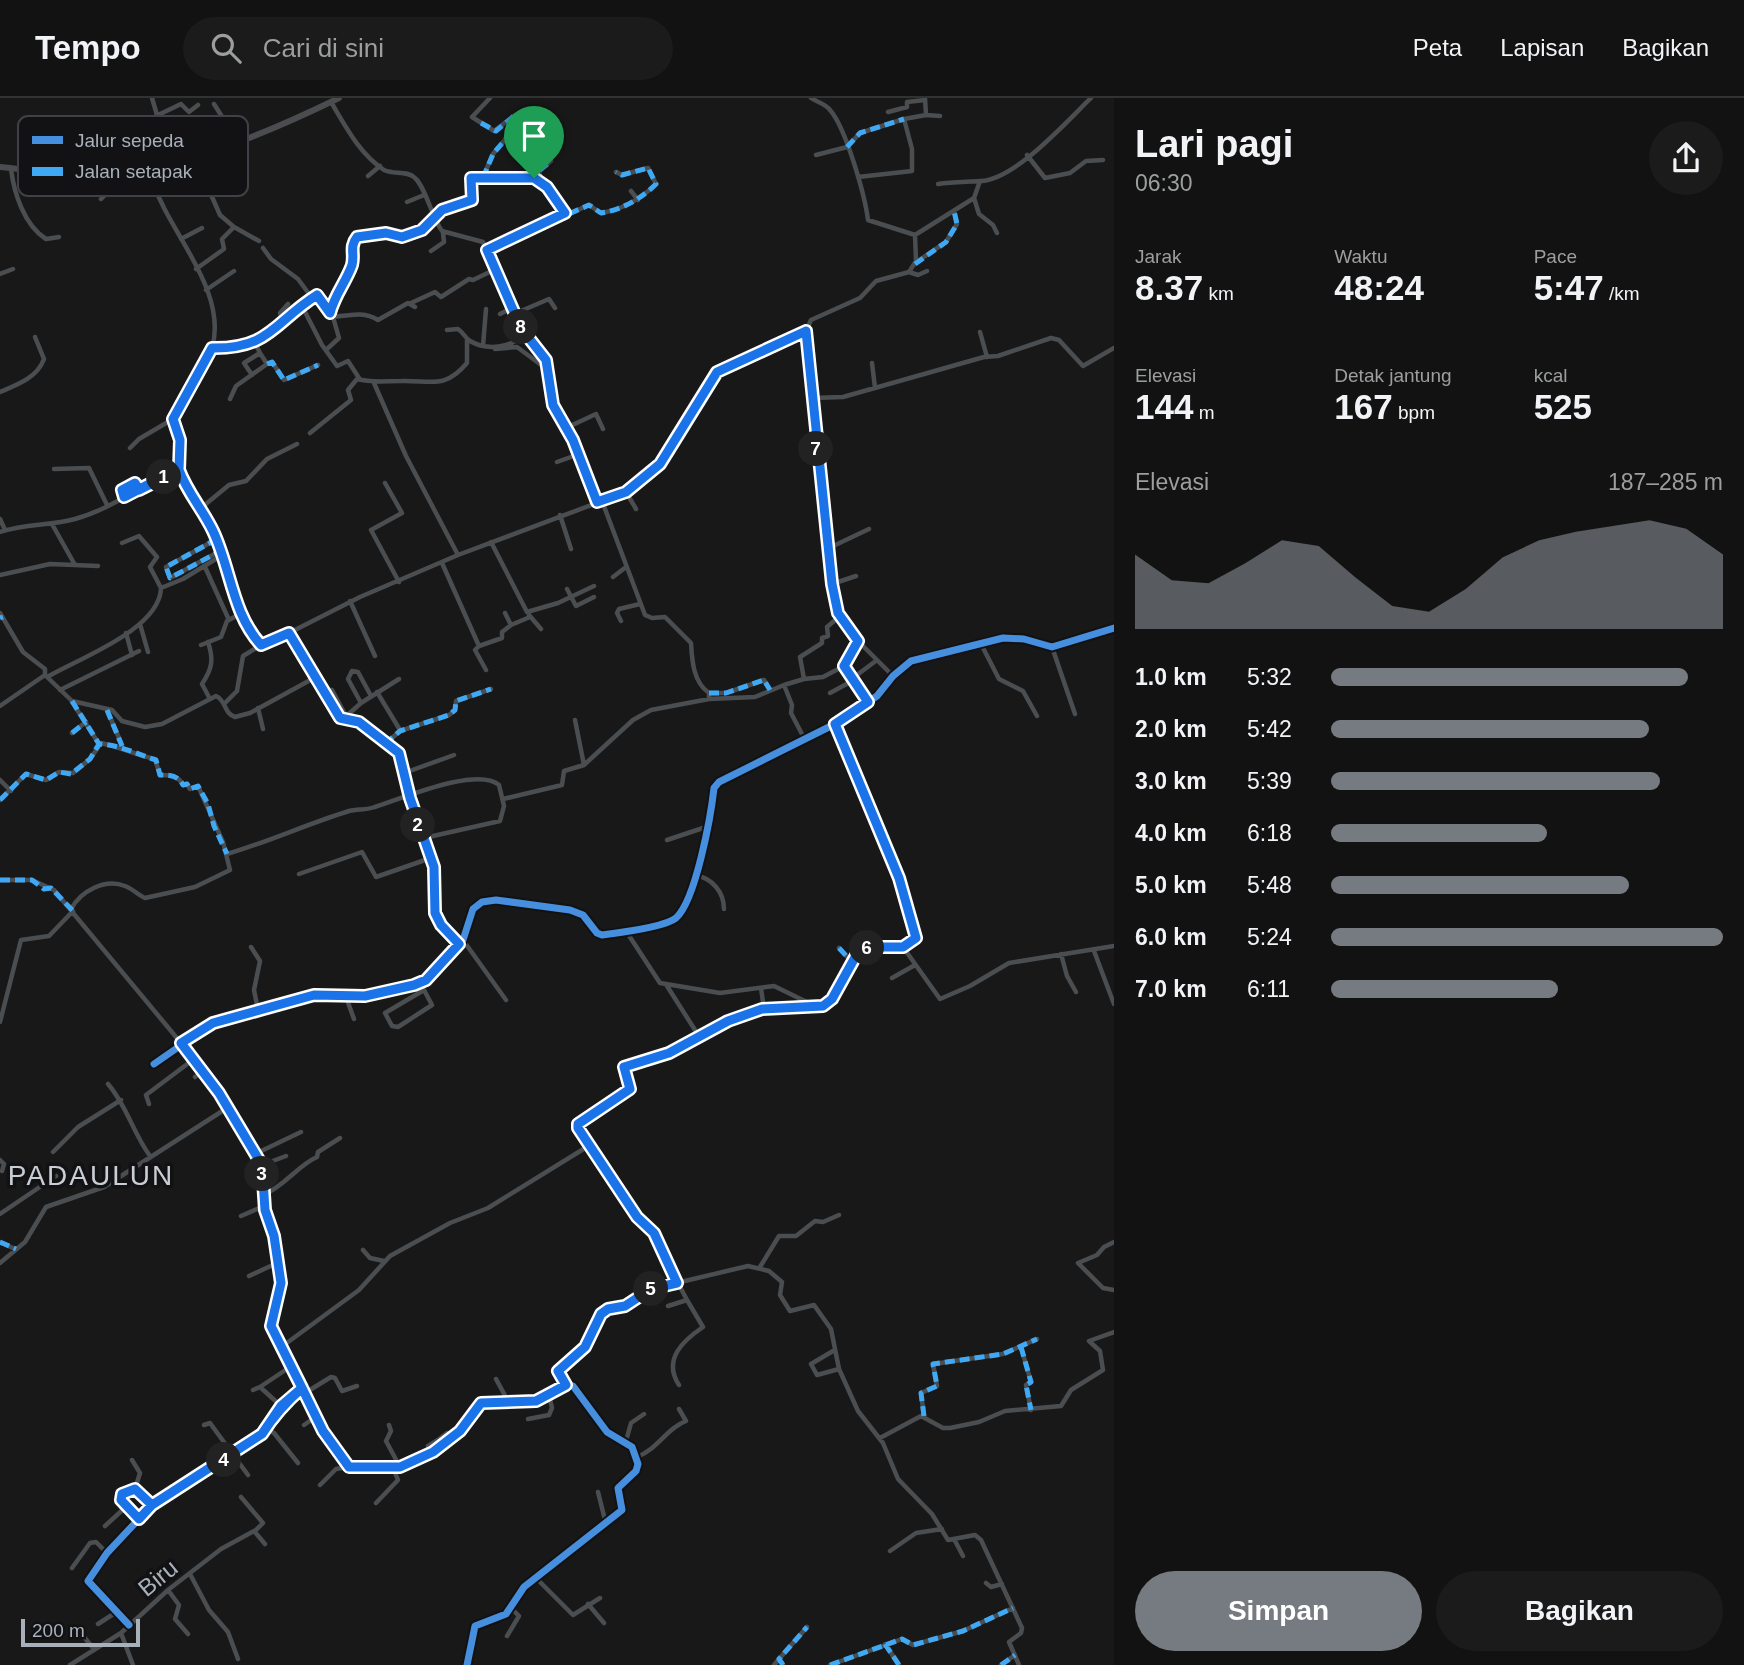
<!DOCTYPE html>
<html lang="id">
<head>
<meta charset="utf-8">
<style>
	:root { --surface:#121212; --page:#1b1b1b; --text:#f1f3f6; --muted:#9c9e9f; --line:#313232; --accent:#767b81 }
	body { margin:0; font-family:Arial,sans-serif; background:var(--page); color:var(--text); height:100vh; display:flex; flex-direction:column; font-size:26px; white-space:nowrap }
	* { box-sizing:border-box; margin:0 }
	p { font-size:23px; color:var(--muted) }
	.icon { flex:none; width:38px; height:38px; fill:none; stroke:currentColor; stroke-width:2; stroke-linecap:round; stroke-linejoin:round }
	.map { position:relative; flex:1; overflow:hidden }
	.details { display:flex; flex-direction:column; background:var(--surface); width:630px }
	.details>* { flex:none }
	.scale { position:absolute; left:21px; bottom:18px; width:119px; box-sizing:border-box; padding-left:7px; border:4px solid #a8b0ba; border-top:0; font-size:19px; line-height:24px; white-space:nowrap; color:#a8b0ba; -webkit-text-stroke:5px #121214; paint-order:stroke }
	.pin { position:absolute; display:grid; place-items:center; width:60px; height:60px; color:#fff; margin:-72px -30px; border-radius:50% 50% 50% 0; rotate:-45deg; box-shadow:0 0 7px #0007 }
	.pin .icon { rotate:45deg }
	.km { position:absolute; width:35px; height:35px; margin:-18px; border-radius:50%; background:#222; color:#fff; font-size:19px; line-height:35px; text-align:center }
	.round { display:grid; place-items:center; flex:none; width:74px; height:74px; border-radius:37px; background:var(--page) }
	.overview { display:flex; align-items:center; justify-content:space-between; height:119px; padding:0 21px }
	h1 { font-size:38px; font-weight:800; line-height:52px }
	.figures { display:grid; grid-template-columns:repeat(3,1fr); gap:10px; height:119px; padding:7px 21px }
	.figures div { display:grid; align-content:center }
	.figures b { font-size:35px; font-weight:800 }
	.figures small { font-size:19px; font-weight:400 }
	.figures p { font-size:19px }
	.chart { height:196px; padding:14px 21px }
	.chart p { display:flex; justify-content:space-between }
	.chart svg { width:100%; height:126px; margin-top:7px; fill:var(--accent); opacity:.7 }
	.primary-button { display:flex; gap:14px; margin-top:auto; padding:14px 21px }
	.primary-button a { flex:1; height:80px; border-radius:42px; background:var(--accent); color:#fff; font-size:28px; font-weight:800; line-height:80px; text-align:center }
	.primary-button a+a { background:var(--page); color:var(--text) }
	ul { padding:0 21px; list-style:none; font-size:23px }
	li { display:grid; grid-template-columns:112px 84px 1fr; align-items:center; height:52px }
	li i { height:18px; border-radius:9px; background:var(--accent) }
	header { display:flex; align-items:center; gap:42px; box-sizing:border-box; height:98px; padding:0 35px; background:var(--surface); border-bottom:2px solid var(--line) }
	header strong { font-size:33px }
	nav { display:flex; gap:38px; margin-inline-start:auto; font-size:24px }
	.search { width:490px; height:63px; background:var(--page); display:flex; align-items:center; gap:18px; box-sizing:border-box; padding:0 24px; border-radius:38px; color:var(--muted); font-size:26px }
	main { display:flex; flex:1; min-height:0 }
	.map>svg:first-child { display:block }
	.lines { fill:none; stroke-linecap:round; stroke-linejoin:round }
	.minor { stroke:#4b4e51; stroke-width:4.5 }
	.secondary { stroke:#4a4c4f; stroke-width:6 }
	.quiet { stroke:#3fa9f5; stroke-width:5; stroke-dasharray:10 5; stroke-linecap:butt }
	.cycleway-casing { stroke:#121214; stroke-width:11 }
	.cycleway { stroke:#468fdf; stroke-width:7 }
	.route-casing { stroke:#fff; stroke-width:14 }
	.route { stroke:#1a73e8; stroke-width:9 }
	.labels { text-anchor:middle; stroke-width:7; stroke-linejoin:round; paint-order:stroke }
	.street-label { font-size:24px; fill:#a8b0ba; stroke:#121214 }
	.quarter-label { font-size:28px; letter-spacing:2px; fill:#c9ced5; stroke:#121214 }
	.key { fill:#121214; stroke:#3f4146; stroke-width:2 }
	.key-label { font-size:19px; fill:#a8b0ba }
</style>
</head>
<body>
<header>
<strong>Tempo</strong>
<div class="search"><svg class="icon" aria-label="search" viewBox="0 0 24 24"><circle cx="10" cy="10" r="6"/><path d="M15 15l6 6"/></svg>Cari di sini</div>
<nav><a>Peta</a><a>Lapisan</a><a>Bagikan</a></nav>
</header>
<main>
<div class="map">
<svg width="1114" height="1567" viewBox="0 0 1114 1567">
	<rect width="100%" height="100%" fill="#181818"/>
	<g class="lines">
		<path class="minor" d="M152,0L171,64
			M490,0L472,19L494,33L515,17L551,63L539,73L541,84
			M811,0C817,4 826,6 830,12C846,30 865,98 868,122L915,137
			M331,4C346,29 359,55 384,72C394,77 407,72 415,80C426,90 432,120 442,133L483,144L523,234L546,262L552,303L573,342L597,404
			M214,6L238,44
			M888,14L907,9V4L925,2
			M926,17L940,18
			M156,18L181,6L189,14L198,7
			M22,47L34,48L33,72
			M816,57L847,49L860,35L904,21
			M1027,57L1045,80L1070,75L1086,63L1103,62
			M150,70C150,84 158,97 164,110C185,151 226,202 212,250
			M11,71C14,95 24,127 46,141L59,139
			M101,77L106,96L101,101
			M368,78L380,68
			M483,79L493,56L520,24
			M858,79L912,73V51L904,21L926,17L925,0
			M938,86C952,84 967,84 981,83C1016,81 1067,23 1091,0
			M631,93L638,102
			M974,100L979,116L993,127L997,135
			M407,104L424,97
			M234,129L259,143
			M181,141L202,130
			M263,150L271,161L298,181L312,200
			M487,152L589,107L601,115C622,112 642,100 656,86L648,70L622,77L616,74
			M431,153L444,144L443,135
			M915,165L946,144L957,126L954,113
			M196,171L224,151L222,141L234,129L220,117L209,92L220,83L217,74L223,69L216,52
			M909,174L918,177L927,173
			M0,176L13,171
			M206,192L234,173
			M411,205L435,194L441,199L469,181L473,182L496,171
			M302,208L322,247L337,268L348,263L359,280
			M330,215C334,197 345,185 351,168C355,158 350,151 355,141L386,135L402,139L423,130L442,112L472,102L471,80C511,85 544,62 565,115
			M500,216L512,210
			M514,216L549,201L555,210
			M333,219C350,217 364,213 378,222L408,205L415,209
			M282,222L318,197L333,219L339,240L326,252
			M447,232L458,231C464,235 465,240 470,243C487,253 511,250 525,236
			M980,234L987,259
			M483,248L486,211
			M495,251L517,249L548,272
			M872,265L875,290
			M267,266L272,264L284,282L318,267
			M252,277L244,265L260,255L255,245
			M374,285L406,358L458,457
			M0,294C17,287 37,280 44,261L35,239
			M813,300L843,299L984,259L998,258L1051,240L1059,242L1083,268L1114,250
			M230,301L236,288L267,266L260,255
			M566,330L596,316L603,331
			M310,335L351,302L348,292L357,281C372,285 384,283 401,283C431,282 444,292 467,265V242
			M130,350L139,341L173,321
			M557,364L579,356
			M54,371L89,370L107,407
			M179,372L180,342L173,321L209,254L212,250C244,250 260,244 282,222L280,215L288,206
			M385,385L402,415L371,432L399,484
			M626,394L636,411
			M124,399L122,392L136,385L139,392
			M602,403L645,517L652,520L665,519L691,545C692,562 693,584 709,595V601
			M201,410L229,387L246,383L267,361L297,346
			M560,417L571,451
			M0,421L5,432
			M52,426L75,467
			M0,434C25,425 50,428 75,421C111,411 144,386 179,372C187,394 203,412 213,433C231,471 232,515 261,547L289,535L340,620L362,626L399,655L410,700L434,769L435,815L441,827L459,846
			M217,441L166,469L170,480L222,452
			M491,444L527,514L558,505L594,488
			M829,450L869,431
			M442,465L479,548L502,540V534L511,527
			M205,469L229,522
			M0,477L50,466L98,468
			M613,479L626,469
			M832,486L856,478
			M161,490L183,481L224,456
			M567,491L576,508L594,499
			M350,503L375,558
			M0,515L23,554L45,571V577L72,603L112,612L122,623L145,629L162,626L216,598C226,602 224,616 235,619L250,615L314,580
			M505,515L511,527L530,519
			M529,517L541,531
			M621,523L617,515L619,511L640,506
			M140,526L148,554
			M126,535L132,557
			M289,535L360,499L458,457L626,394L662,364L717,274L806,233
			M858,543L844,568L868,604
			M208,544C214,562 212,571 202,586L210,601
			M980,544L999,581L1023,593L1037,618
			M201,547L221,539L227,523L240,516
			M479,548L475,552L486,572
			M1052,549L1075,616
			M49,578C80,560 160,531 161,490L150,469L157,459L139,438L122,445
			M893,578L855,540L837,511L819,375L806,233L811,222L860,200L876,183L909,174L916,163L915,137L974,100L980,83
			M853,580L877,562
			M804,581L823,579L844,568
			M60,592L139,553
			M326,592H332L346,618
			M377,594L400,632
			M709,595H726L764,582L770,592
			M830,595L854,582
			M72,604L99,646
			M361,605L348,581L352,573L358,574L371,598
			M224,606L237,593L243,558L261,547
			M0,608L45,577
			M258,610L263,631
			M107,612L122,647
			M343,621L361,605L399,581
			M575,622L584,667L633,622L651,612L709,601L755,599L784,587
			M835,626L868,699L917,835L916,840L903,849
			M72,635L86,624
			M804,640L791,615L792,607L784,587L804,581L800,559L822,545V540L828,538L827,529L840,518
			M385,646L400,633L449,617L455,612L456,603L491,591
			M404,675L454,657
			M0,682L11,693
			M503,701L562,687L564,673L584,667
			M0,702L26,676L46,682L59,674L73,675L90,661L101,645C120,649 135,657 155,661L160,677C169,677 178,677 183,687L187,686L190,691L198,688L223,744L230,772L195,789L145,800C138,797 133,791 125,788C105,780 81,793 71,811
			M667,742L709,728
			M227,756C268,744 307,726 349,713C357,711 367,712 375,709C401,701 477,668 499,687L504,708L500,723L424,740
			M299,776L362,754L376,779L431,760
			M695,777C712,780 724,794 724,811
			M0,782H32L54,792L181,945
			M626,833L660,885L720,895L774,888L815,908L828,905C862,866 834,848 903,849L940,901L970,888L1009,865L1114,848
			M463,842L506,902
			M251,849L260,863L254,892L258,912
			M839,850L851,863
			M1094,853L1114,906
			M1061,856L1067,878L1076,894
			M892,880L915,867
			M667,888L695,932
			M761,890L764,911
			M424,892L432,907L398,929L392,928L385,915Z
			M346,899L354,921
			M0,924L21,842L49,838L73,813
			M181,945L219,994L262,1067L265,1112L274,1138L281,1185L271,1228L302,1290
			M154,966L213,925L314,897L365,898L422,884L463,842L473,811L482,804L496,802L570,812L583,817L597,835L602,837C618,835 665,829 676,820C696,802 711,717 714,690L719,684L835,626L877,598L893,578L911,563L1003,540L1024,541L1052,549L1114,530
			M195,979L203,973
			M108,986C127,1008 133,1035 150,1058
			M149,1006L146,997L194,961
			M53,1054L78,1029L121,1002
			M257,1055L301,1034
			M0,1062L4,1066L2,1073
			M262,1067L286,1058
			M263,1097C285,1088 297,1068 317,1059L318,1054L340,1040
			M0,1116L56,1078
			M241,1118L264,1108
			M0,1144L15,1151
			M1114,1144L1104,1149L1097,1157L1078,1165L1103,1190L1114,1192
			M363,1152L370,1160L384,1163
			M0,1165L25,1144L46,1109L104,1089L227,1010
			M760,1169L779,1138H796L815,1123L823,1124L839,1117
			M249,1178L277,1165
			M677,1185L654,1135L637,1119L577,1028L630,991L624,969L686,948L701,937L745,917L762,911L806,906
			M668,1208L687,1202L678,1185
			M1021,1249L1031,1284L1026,1287L1031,1312
			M280,1250L359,1192L390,1158L450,1125L488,1110L590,1047
			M833,1253L811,1266L817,1277L839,1271
			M496,1281L509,1305
			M566,1287L558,1273L585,1249L601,1216L608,1211L625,1208L651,1191L748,1168L769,1173L782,1184L780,1197L790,1213L814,1207L831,1231L839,1271L858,1313L883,1345L898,1381L932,1416L948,1442L975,1437L981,1442L1022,1530L1021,1535L1009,1544L1019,1567
			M679,1287C662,1261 684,1242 703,1229L687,1202
			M260,1289L290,1269
			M253,1292L260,1289L281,1308
			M305,1295L331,1279L335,1280L342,1293L357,1288
			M924,1318L921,1295L937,1288L933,1266L1003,1256L1037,1241
			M528,1321L549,1317L552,1310L549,1297
			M204,1327L210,1325L248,1377
			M304,1327L317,1318
			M389,1327L391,1333L386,1343L400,1369
			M267,1331L274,1335L298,1365
			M880,1340L921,1318L943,1330H950L979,1324L1005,1313L1061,1308L1071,1292L1103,1272L1100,1253L1089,1243L1114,1234
			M626,1343L631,1325L644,1316
			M428,1348L438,1342
			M440,1349L438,1342L447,1335L454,1337
			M637,1359C658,1351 667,1330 686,1323L679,1311
			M132,1362L140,1375L135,1391L152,1407
			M320,1387L336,1371L348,1369
			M135,1391L122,1396L120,1400L139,1421
			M598,1394L605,1422
			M241,1399L263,1425L255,1433
			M376,1405L398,1382L393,1370
			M105,1428L128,1407
			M954,1441L963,1458
			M890,1453L916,1435L942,1431
			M72,1470L90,1445L96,1444L107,1455
			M190,1476L209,1512L228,1534L238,1561
			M536,1480L573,1517L600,1500
			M986,1485L991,1489L1002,1486
			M168,1492L179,1507L175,1521L188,1536
			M588,1506L604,1525
			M98,1526L118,1513
			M129,1527L88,1483L107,1455L152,1407L262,1337L281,1308L302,1290L323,1333L349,1369H400L433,1354L460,1333L481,1305L536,1303L566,1287L573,1288L607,1334L632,1349L638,1366L636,1373L618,1390L622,1412L524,1489L506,1516L475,1528L467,1567
			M80,1534L93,1550
			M121,1535L133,1567
			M507,1538L519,1518L510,1509
			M885,1546L899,1567
			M70,1567L121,1535L168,1492L221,1451L254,1433L265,1446
			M774,1567L779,1561
			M783,1567L779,1561L807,1529
			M830,1567L902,1541L913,1547L963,1533L1013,1510
			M1001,1567L1015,1557"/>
		<path class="secondary" d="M0,69C23,71 46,76 69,77C157,83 261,38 339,0"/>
		<path class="quiet" d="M481,25L496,33L515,17L551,63L539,73L541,84
			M847,49L860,35L904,21
			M483,80L493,56L520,24
			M434,119L442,112L472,102L470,81C508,76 548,71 565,115
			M487,152L589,107L601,115C622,112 642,100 656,86L648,70L622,77L616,74
			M915,166L946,144L957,126L954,113
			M267,266L272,264L284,282L318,267
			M217,441L166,469L170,480L222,452
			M0,520L3,519
			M709,595H726L764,582L770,592
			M72,603L99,646
			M107,612L122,648
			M72,635L86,624
			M385,646L400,633L449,617L455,612L456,603L491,591
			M0,702L26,676L46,682L59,674L71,676L90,661L99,646C120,647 137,656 156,662L160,677C169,677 178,677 183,687L187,686L190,691L198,688L208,706L214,728L227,756
			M0,782H32L44,791L51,790L73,813
			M839,850L851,863
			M0,1144L16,1151
			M1021,1249L1031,1284L1026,1287L1031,1312
			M924,1318L921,1295L937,1288L933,1266L1003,1256L1037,1241
			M885,1546L899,1567
			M783,1567L779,1561L807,1529
			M830,1567L902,1541L913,1547L963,1533L1013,1510
			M1001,1567L1015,1557"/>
		<defs>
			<path id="cycleway" d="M154,966L213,925L314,897L365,898L422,884L463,842L473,811L482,804L496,802L570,812L583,817L597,835L602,837C618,835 665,829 676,820C696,802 711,717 714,690L719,684L835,626L877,598L893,578L911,563L1003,540L1024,541L1052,549L1114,530
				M129,1527L88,1483L107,1455L152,1407L262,1337L281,1308L302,1290L323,1333L349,1369H400L433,1354L460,1333L481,1305L536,1303L566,1287L573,1288L607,1334L632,1349L638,1366L636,1373L618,1390L622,1412L524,1489L506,1516L475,1528L467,1567"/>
		</defs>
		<use href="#cycleway" class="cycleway-casing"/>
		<use href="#cycleway" class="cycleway"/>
	</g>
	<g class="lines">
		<defs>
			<path id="route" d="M534,80H471L472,102L442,112L422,132L402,139L386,135L357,139C349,149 355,156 352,167C346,184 335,196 330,215L317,197C274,224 270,251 212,250L173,321L180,342L179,372C160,380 142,390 124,399L122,392L135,385L139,392L179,372C187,394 203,412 213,433C231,471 232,515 261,547L289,535L340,620L359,624L399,655L410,700L434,769L435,815L441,827L459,846L426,882L414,887L365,898L314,897L213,925L181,945L219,995L262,1067L265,1112L274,1138L281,1185L271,1228L302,1290C286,1304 274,1317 262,1336L152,1407L139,1421L121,1402L122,1396L135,1391L152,1407L262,1336L281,1308L302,1290L323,1333L349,1369H400L433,1354L460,1333L481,1305L536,1303L566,1287L558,1273L585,1249L601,1216L608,1211L625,1208L651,1191L677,1185L654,1135L637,1119L578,1030V1026L630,991L624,969L669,955L728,923L762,911L823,908L832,901L858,854L870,849H903L916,840L899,780L835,626L868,604L844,568L858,543L838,515L832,486L806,233L717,274L660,366L626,394L597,404L573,342L553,307L546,262L521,230L487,152L565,115L547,89L534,80"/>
		</defs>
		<use href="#route" class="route-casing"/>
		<use href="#route" class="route"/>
	</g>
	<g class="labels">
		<g class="street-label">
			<text transform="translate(158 1480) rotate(-39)" y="8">Biru</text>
		</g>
		<g class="quarter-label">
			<text x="91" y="1087">PADAULUN</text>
		</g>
	</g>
	<rect x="18" y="18" width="230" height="80" rx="10" class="key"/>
	<rect x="32" y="38" width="31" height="8" fill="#468fdf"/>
	<rect x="32" y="69" width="31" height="9" fill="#3fa9f5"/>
	<g class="key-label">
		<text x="75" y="49">Jalur sepeda</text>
		<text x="75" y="80">Jalan setapak</text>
	</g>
</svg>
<div class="scale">200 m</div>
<div class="pin" style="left:534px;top:80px;background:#1e9e55"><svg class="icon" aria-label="arrive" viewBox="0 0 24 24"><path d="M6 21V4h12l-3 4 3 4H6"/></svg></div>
<b class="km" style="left:164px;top:379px">1</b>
<b class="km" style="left:418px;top:727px">2</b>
<b class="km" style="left:262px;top:1076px">3</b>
<b class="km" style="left:224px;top:1362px">4</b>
<b class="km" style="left:651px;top:1191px">5</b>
<b class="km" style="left:867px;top:850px">6</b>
<b class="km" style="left:816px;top:351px">7</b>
<b class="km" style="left:521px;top:229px">8</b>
</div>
<section class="details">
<div class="overview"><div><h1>Lari pagi</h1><p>06:30</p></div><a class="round"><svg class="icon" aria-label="share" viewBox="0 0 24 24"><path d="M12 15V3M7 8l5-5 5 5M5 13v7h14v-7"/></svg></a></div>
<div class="figures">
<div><p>Jarak</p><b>8.37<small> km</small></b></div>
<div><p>Waktu</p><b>48:24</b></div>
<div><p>Pace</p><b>5:47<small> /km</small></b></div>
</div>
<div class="figures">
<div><p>Elevasi</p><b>144<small> m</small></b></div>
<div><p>Detak jantung</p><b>167<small> bpm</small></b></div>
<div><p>kcal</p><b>525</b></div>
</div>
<div class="chart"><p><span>Elevasi</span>187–285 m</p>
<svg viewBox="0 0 160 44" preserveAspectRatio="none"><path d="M0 44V18L10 27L20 28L30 21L40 13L50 15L60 26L70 36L80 38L90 30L100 19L110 13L120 10L130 8L140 6L150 9L160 18V44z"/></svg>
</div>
<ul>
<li><b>1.0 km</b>5:32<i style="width:91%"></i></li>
<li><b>2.0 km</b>5:42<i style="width:81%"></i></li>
<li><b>3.0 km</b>5:39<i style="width:84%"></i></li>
<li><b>4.0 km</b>6:18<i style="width:55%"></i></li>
<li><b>5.0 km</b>5:48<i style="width:76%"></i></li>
<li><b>6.0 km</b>5:24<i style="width:100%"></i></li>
<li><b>7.0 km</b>6:11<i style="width:58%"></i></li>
</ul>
<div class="primary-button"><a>Simpan</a><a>Bagikan</a></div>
</section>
</main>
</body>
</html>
